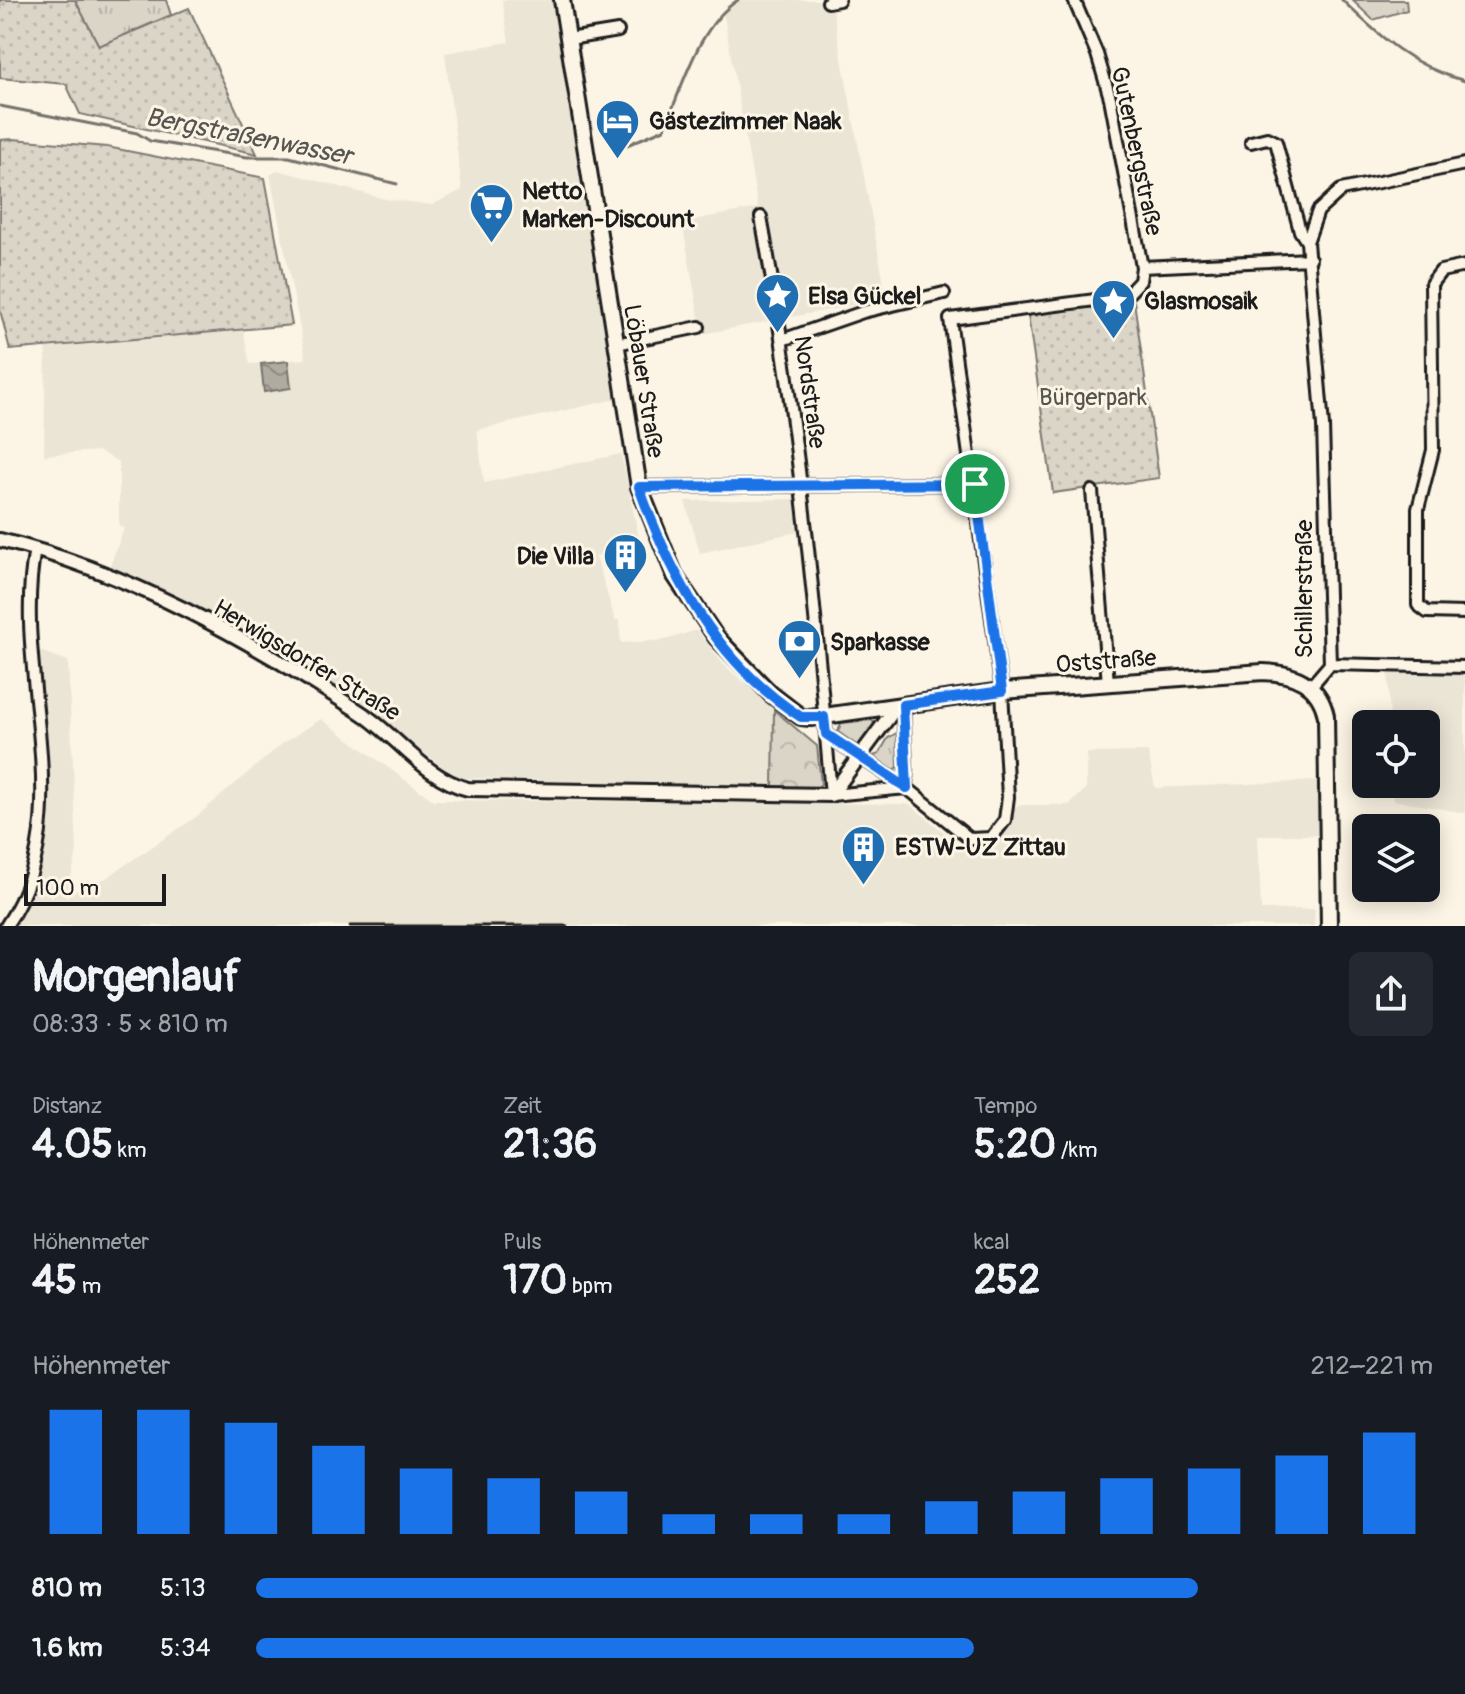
<!DOCTYPE html>
<html lang="de">
<head>
<meta charset="utf-8">
<style>
	:root { --surface:#171b24; --page:#242831; --text:#f1f3f6; --muted:#9ea1a6; --accent:#1a73e8 }
	body { margin:0; font-family:Pangolin,sans-serif; background:var(--page); color:var(--text); height:100vh; display:flex; flex-direction:column; font-size:30px; white-space:nowrap }
	* { box-sizing:border-box; margin:0 }
	p { font-size:26px; color:var(--muted) }
	.icon { flex:none; width:44px; height:44px; fill:none; stroke:currentColor; stroke-width:2; stroke-linecap:round; stroke-linejoin:round }
	.map { position:relative; height:926px; overflow:hidden }
	.panel { display:flex; flex-direction:column; background:var(--surface); flex:1 }
	.panel>* { flex:none }
	.tools { position:absolute; left:1352px; top:710px; display:grid; gap:16px }
	.tools a { display:grid; place-items:center; width:88px; height:88px; border-radius:12px; background:var(--surface); box-shadow:0 4px 20px #0003; font-size:40px }
	.scale { position:absolute; left:24px; bottom:20px; width:142px; box-sizing:border-box; padding-left:8px; border:4px solid #1c1c1c; border-top:0; font-size:22px; line-height:28px; white-space:nowrap; color:#1c1c1c; -webkit-text-stroke:6px #fcf5e5; paint-order:stroke }
	.pin { position:absolute; display:grid; place-items:center; width:68px; height:68px; color:#fff; margin:-34px; border:4px solid #fff; border-radius:50%; box-shadow:0 2px 8px #0007 }
	.round { display:grid; place-items:center; flex:none; width:84px; height:84px; border-radius:12px; background:var(--page) }
	.overview { display:flex; align-items:center; justify-content:space-between; height:136px; padding:0 32px }
	h1 { font-size:44px; font-weight:700; line-height:60px }
	.metrics { display:grid; grid-template-columns:repeat(3,1fr); gap:12px; height:136px; padding:8px 32px }
	.metrics div { display:grid; align-content:center }
	.metrics b { font-size:40px; font-weight:700 }
	.metrics small { font-size:22px; font-weight:400 }
	.metrics p { font-size:22px }
	.chart { height:224px; padding:16px 32px }
	.chart p { display:flex; justify-content:space-between }
	.chart svg { width:100%; height:144px; margin-top:8px; stroke:var(--accent); stroke-width:6 }
	ul { padding:0 32px; list-style:none; font-size:26px }
	li { display:grid; grid-template-columns:128px 96px 1fr; align-items:center; height:60px }
	li i { height:20px; border-radius:10px; background:var(--accent) }
	.map>svg:first-child { display:block }
	.built { fill:#ebe5d6 }
	.grass { fill:url(#grass-tufts); stroke:#7c7872; stroke-width:2 }
	.forest { fill:url(#forest-crowns); stroke:#7c7872; stroke-width:2 }
	.park { fill:url(#park-dots); stroke:#7c7872; stroke-width:2 }
	.water { fill:url(#water-waves); stroke:#75726c; stroke-width:2 }
	.lines { fill:none; stroke-linecap:round; stroke-linejoin:round }
	.stream { stroke:#75726c; stroke-width:3 }
	.minor-casing { stroke:#1c1c1c; stroke-width:16 }
	.tertiary-casing { stroke:#1c1c1c; stroke-width:18 }
	.secondary-casing { stroke:#1c1c1c; stroke-width:20 }
	.minor { stroke:#fcf5e5; stroke-width:10 }
	.tertiary { stroke:#fcf5e5; stroke-width:12 }
	.secondary { stroke:#fcf5e5; stroke-width:14 }
	.rail { stroke:#1c1c1c; stroke-width:3 }
	.route-casing { stroke:#fff; stroke-width:16 }
	.route { stroke:#1a73e8; stroke-width:10 }
	.labels { text-anchor:middle; stroke-width:6; stroke-linejoin:round; paint-order:stroke }
	.poi-label { font-size:24px; font-weight:bold; fill:#1c1c1c; stroke:#fcf5e5; text-anchor:start }
	.street-label { font-size:24px; fill:#1c1c1c; stroke:#fcf5e5 }
	.park-label { font-size:24px; fill:#555450; stroke:#fcf5e5 }
	.water-label { font-size:26px; font-style:italic; fill:#575551; stroke:#fcf5e5 }
</style>
</head>
<body>
<div class="map">
<svg width="1465" height="926" viewBox="0 0 1465 926">
	<defs>
		<pattern id="grass-tufts" width="24" height="20" patternUnits="userSpaceOnUse" patternTransform="scale(2)"><rect width="24" height="20" fill="#dbd5c8"/><path d="M3 7l-1-3M5 7V3M7 7l1-3M15 17l-1-3M17 17v-4M19 17l1-3" fill="none" stroke="#bbb6ab"/></pattern>
		<pattern id="forest-crowns" width="20" height="18" patternUnits="userSpaceOnUse" patternTransform="scale(2)"><rect width="20" height="18" fill="#dbd5c8"/><path d="M2 6a3 3 0 1 1 6 0M12 15a3 3 0 1 1 6 0" fill="none" stroke="#bbb6ab"/></pattern>
		<pattern id="park-dots" width="8" height="8" patternUnits="userSpaceOnUse" patternTransform="scale(2)"><rect width="8" height="8" fill="#dbd5c8"/><path d="M2 2h.1M6 6h.1" fill="none" stroke="#bbb6ab" stroke-width="1.8" stroke-linecap="round"/></pattern>
		<pattern id="water-waves" width="16" height="10" patternUnits="userSpaceOnUse" patternTransform="scale(2)"><rect width="16" height="10" fill="#b0aba1"/><path d="M0 5q4-4 8 0t8 0" fill="none" stroke="#8e8a82"/></pattern>
	</defs>
	<rect width="100%" height="100%" fill="#fcf5e5"/>
	<filter id="ink" filterUnits="userSpaceOnUse"><feTurbulence type="fractalNoise" baseFrequency=".0125" numOctaves="2"/><feDisplacementMap in="SourceGraphic" scale="16" xChannelSelector="R" yChannelSelector="G"/><feConvolveMatrix kernelMatrix="1 2 1 2 8 2 1 2 1" color-interpolation-filters="sRGB"/></filter>
	<g filter="url(#ink)">
		<path class="built" d="M502,0H557L616,399L477,430L484,483L621,454L639,538L605,545L606,553L596,556L615,620H619L621,643L665,640L697,630L723,664L774,710L773,788L463,778L445,769L347,692L213,616L110,566L124,528L119,526V462L98,451L44,455L46,347L243,330L250,364L306,359L270,175L278,170L385,199L432,205L462,190L445,53L509,42Z
			M739,0H831L887,299L702,334L682,222L758,208L723,11Z
			M795,499L797,532L700,553L685,501Z
			M29,647L68,661L77,852L67,894L106,878L196,817L283,743L321,719L433,800L909,804L961,846L995,827L1018,805H1069L1086,789L1087,753L1148,752L1155,788L1319,781V835H1258L1261,910L1315,909L1314,926H11L30,897L40,863L47,807Z
			M1388,668L1465,670V813L1393,800L1392,784H1426V724H1390Z"/>
		<path class="grass" d="M75,0H166L171,15L99,46Z
			M1352,0H1406L1407,10L1373,20Z
			M872,720L875,725L858,746L838,732L841,723Z
			M897,733L898,767L893,771L873,756L879,754L888,738Z"/>
		<path class="forest" d="M774,710L817,746L821,784L815,790L773,788Z"/>
		<path class="park" d="M0,0H75L99,46L189,8L257,154L80,114L66,84L0,78Z
			M13,139L107,147L265,178L292,325L10,350L0,310V140Z
			M1134,301L1159,478L1053,493L1028,315Z"/>
		<path class="water" d="M288,361L291,388L264,392L261,364Z"/>
		<g class="lines">
			<path class="stream" d="M1342,0C1379,36 1414,68 1465,81
				M0,106L137,133L150,141L247,157H289L397,184
				M627,145L664,129C683,86 698,26 738,0"/>
			<defs>
				<path id="minor" d="M1074,0L1097,54L1110,98L1142,267
					M828,2L839,0
					M569,39L618,31
					M1251,142L1267,138L1276,142L1300,231L1307,242
					M761,217C796,408 815,601 831,795L907,788L903,705
					M1465,266L1441,271L1431,284L1433,450L1418,509V605L1427,612L1465,613
					M782,340L863,312L944,293
					M616,344L699,327
					M639,487L975,484
					M1092,491L1108,683
					M1330,664L1465,667
					M1311,686L1330,664L1323,426L1307,242L1318,211L1341,190L1465,164
					M826,734L907,788L970,839L991,838L1005,820L1008,797L1002,691L950,319L1126,296L1140,281L1142,267L1310,259
					M6,926C82,814 11,672 35,549"/>
				<path id="tertiary" d="M0,540C126,570 252,641 360,712C396,735 426,779 468,789L831,795L897,706"/>
				<path id="secondary" d="M562,0L639,487L675,576L716,637L771,694L801,717L810,718L1002,691L1263,672C1294,673 1319,683 1326,716L1329,926"/>
			</defs>
			<use href="#minor" class="minor-casing"/>
			<use href="#tertiary" class="tertiary-casing"/>
			<use href="#secondary" class="secondary-casing"/>
			<use href="#minor" class="minor"/>
			<use href="#tertiary" class="tertiary"/>
			<use href="#secondary" class="secondary"/>
			<path class="rail" d="M350,926H567"/>
		</g>
	</g>
	<g class="lines" filter="url(#ink)">
		<defs>
			<path id="route" d="M975,484L1002,691L903,705L907,788L826,734L824,717H801C718,664 671,577 639,487Z"/>
		</defs>
		<use href="#route" class="route-casing"/>
		<use href="#route" class="route"/>
	</g>
	<defs>
		<symbol id="hotel-pin" viewBox="-11 -11 22 30"><path d="M0 17L-7.5 6A9.5 9.5 0 1 1 7.5 6Z" fill="#1f6fb2" stroke="#fcf5e5"/><path d="M-6-4.5h1.5V1H6V5H4.5V3h-9V5H-6ZM-4 0a1.8 1.8 0 1 1 3.6 0ZM.5 0V-2.5h3Q6-2.5 6 0Z" fill="#fff"/></symbol>
		<symbol id="supermarket-pin" viewBox="-11 -11 22 30"><path d="M0 17L-7.5 6A9.5 9.5 0 1 1 7.5 6Z" fill="#1f6fb2" stroke="#fcf5e5"/><path d="M-6-5.5h2.5l.6 2H6L4.5 2H-2.5L-4.4-4H-6ZM-1.5 3.2a1.3 1.3 0 1 0 .1 0ZM3 3.2a1.3 1.3 0 1 0 .1 0Z" fill="#fff"/></symbol>
		<symbol id="sight-pin" viewBox="-11 -11 22 30"><path d="M0 17L-7.5 6A9.5 9.5 0 1 1 7.5 6Z" fill="#1f6fb2" stroke="#fcf5e5"/><path d="M0-6L1.8-2.2L6-1.7L2.9 1.2L3.7 5.4L0 3.3L-3.7 5.4L-2.9 1.2L-6-1.7L-1.8-2.2Z" fill="#fff"/></symbol>
		<symbol id="building-pin" viewBox="-11 -11 22 30"><path d="M0 17L-7.5 6A9.5 9.5 0 1 1 7.5 6Z" fill="#1f6fb2" stroke="#fcf5e5"/><path d="M-4-6H4V6H1V3H-1V6H-4ZM-2.5-4.3h1.7v1.8h-1.7ZM.8-4.3h1.7v1.8H.8ZM-2.5-1h1.7V.8h-1.7ZM.8-1h1.7V.8H.8Z" fill="#fff"/></symbol>
		<symbol id="bank-pin" viewBox="-11 -11 22 30"><path d="M0 17L-7.5 6A9.5 9.5 0 1 1 7.5 6Z" fill="#1f6fb2" stroke="#fcf5e5"/><path d="M-6-4H6V4H-6ZM0-2.3a2.3 2.3 0 1 0 0 4.6a2.3 2.3 0 1 0 0-4.6Z" fill="#fff"/></symbol>
	</defs>
	<g fill-rule="evenodd">
		<use href="#hotel-pin" x="592" y="96" width="51" height="69"/>
		<use href="#supermarket-pin" x="466" y="180" width="51" height="69"/>
		<use href="#sight-pin" x="752" y="270" width="51" height="69"/>
		<use href="#sight-pin" x="1088" y="276" width="51" height="69"/>
		<use href="#building-pin" x="600" y="530" width="51" height="69"/>
		<use href="#bank-pin" x="774" y="616" width="51" height="69"/>
		<use href="#building-pin" x="838" y="822" width="51" height="69"/>
	</g>
	<g class="labels">
		<g class="poi-label">
			<text x="649" y="129">Gästezimmer Naak</text>
			<text x="522" y="199">Netto<tspan x="522" dy="28">Marken-Discount</tspan></text>
			<text x="808" y="304">Elsa Gückel</text>
			<text x="1144" y="309">Glasmosaik</text>
			<text x="594" y="564" text-anchor="end">Die Villa</text>
			<text x="830" y="650">Sparkasse</text>
			<text x="895" y="855">ESTW-UZ Zittau</text>
		</g>
		<g class="street-label">
			<text transform="translate(1137 151) rotate(78)" y="8">Gutenbergstraße</text>
			<text transform="translate(644 381) rotate(81)" y="8">Löbauer Straße</text>
			<text transform="translate(810 392) rotate(82)" y="8">Nordstraße</text>
			<text transform="translate(1304 589) rotate(-90)" y="8">Schillerstraße</text>
			<text transform="translate(307 660) rotate(31)" y="8">Herwigsdorfer Straße</text>
			<text transform="translate(1106 661) rotate(-4)" y="8">Oststraße</text>
		</g>
		<g class="park-label">
			<text x="1093" y="405">Bürgerpark</text>
		</g>
		<g class="water-label">
			<text transform="translate(249 136) rotate(11)" y="9">Bergstraßenwasser</text>
		</g>
	</g>
</svg>
<div class="tools">
<a><svg class="icon" aria-label="locate" viewBox="0 0 24 24"><circle cx="12" cy="12" r="6"/><path d="M12 2v4M12 18v4M2 12h4M18 12h4"/></svg></a>
<a><svg class="icon" aria-label="layers" viewBox="0 0 24 24"><path d="M12 4l9 5-9 5-9-5zM3 14l9 5 9-5"/></svg></a>
</div>
<div class="scale">100 m</div>
<div class="pin" style="left:975px;top:484px;background:#1e9e55"><svg class="icon" aria-label="arrive" viewBox="0 0 24 24"><path d="M6 21V4h12l-3 4 3 4H6"/></svg></div>
</div>
<section class="panel">
<div class="overview"><div><h1>Morgenlauf</h1><p>08:33 · 5 × 810 m</p></div><a class="round"><svg class="icon" aria-label="share" viewBox="0 0 24 24"><path d="M12 15V3M7 8l5-5 5 5M5 13v7h14v-7"/></svg></a></div>
<div class="metrics">
<div><p>Distanz</p><b>4.05<small> km</small></b></div>
<div><p>Zeit</p><b>21:36</b></div>
<div><p>Tempo</p><b>5:20<small> /km</small></b></div>
</div>
<div class="metrics">
<div><p>Höhenmeter</p><b>45<small> m</small></b></div>
<div><p>Puls</p><b>170<small> bpm</small></b></div>
<div><p>kcal</p><b>252</b></div>
</div>
<div class="chart"><p><span>Höhenmeter</span>212–221 m</p>
<svg viewBox="0 0 160 44" preserveAspectRatio="none"><path d="M5 44V6M15 44V6M25 44V10M35 44V17M45 44V24M55 44V27M65 44V31M75 44V38M85 44V38M95 44V38M105 44V34M115 44V31M125 44V27M135 44V24M145 44V20M155 44V13"/></svg>
</div>
<ul>
<li><b>810 m</b>5:13<i style="width:80%"></i></li>
<li><b>1.6 km</b>5:34<i style="width:61%"></i></li>
</ul>
</section>
</body>
</html>
